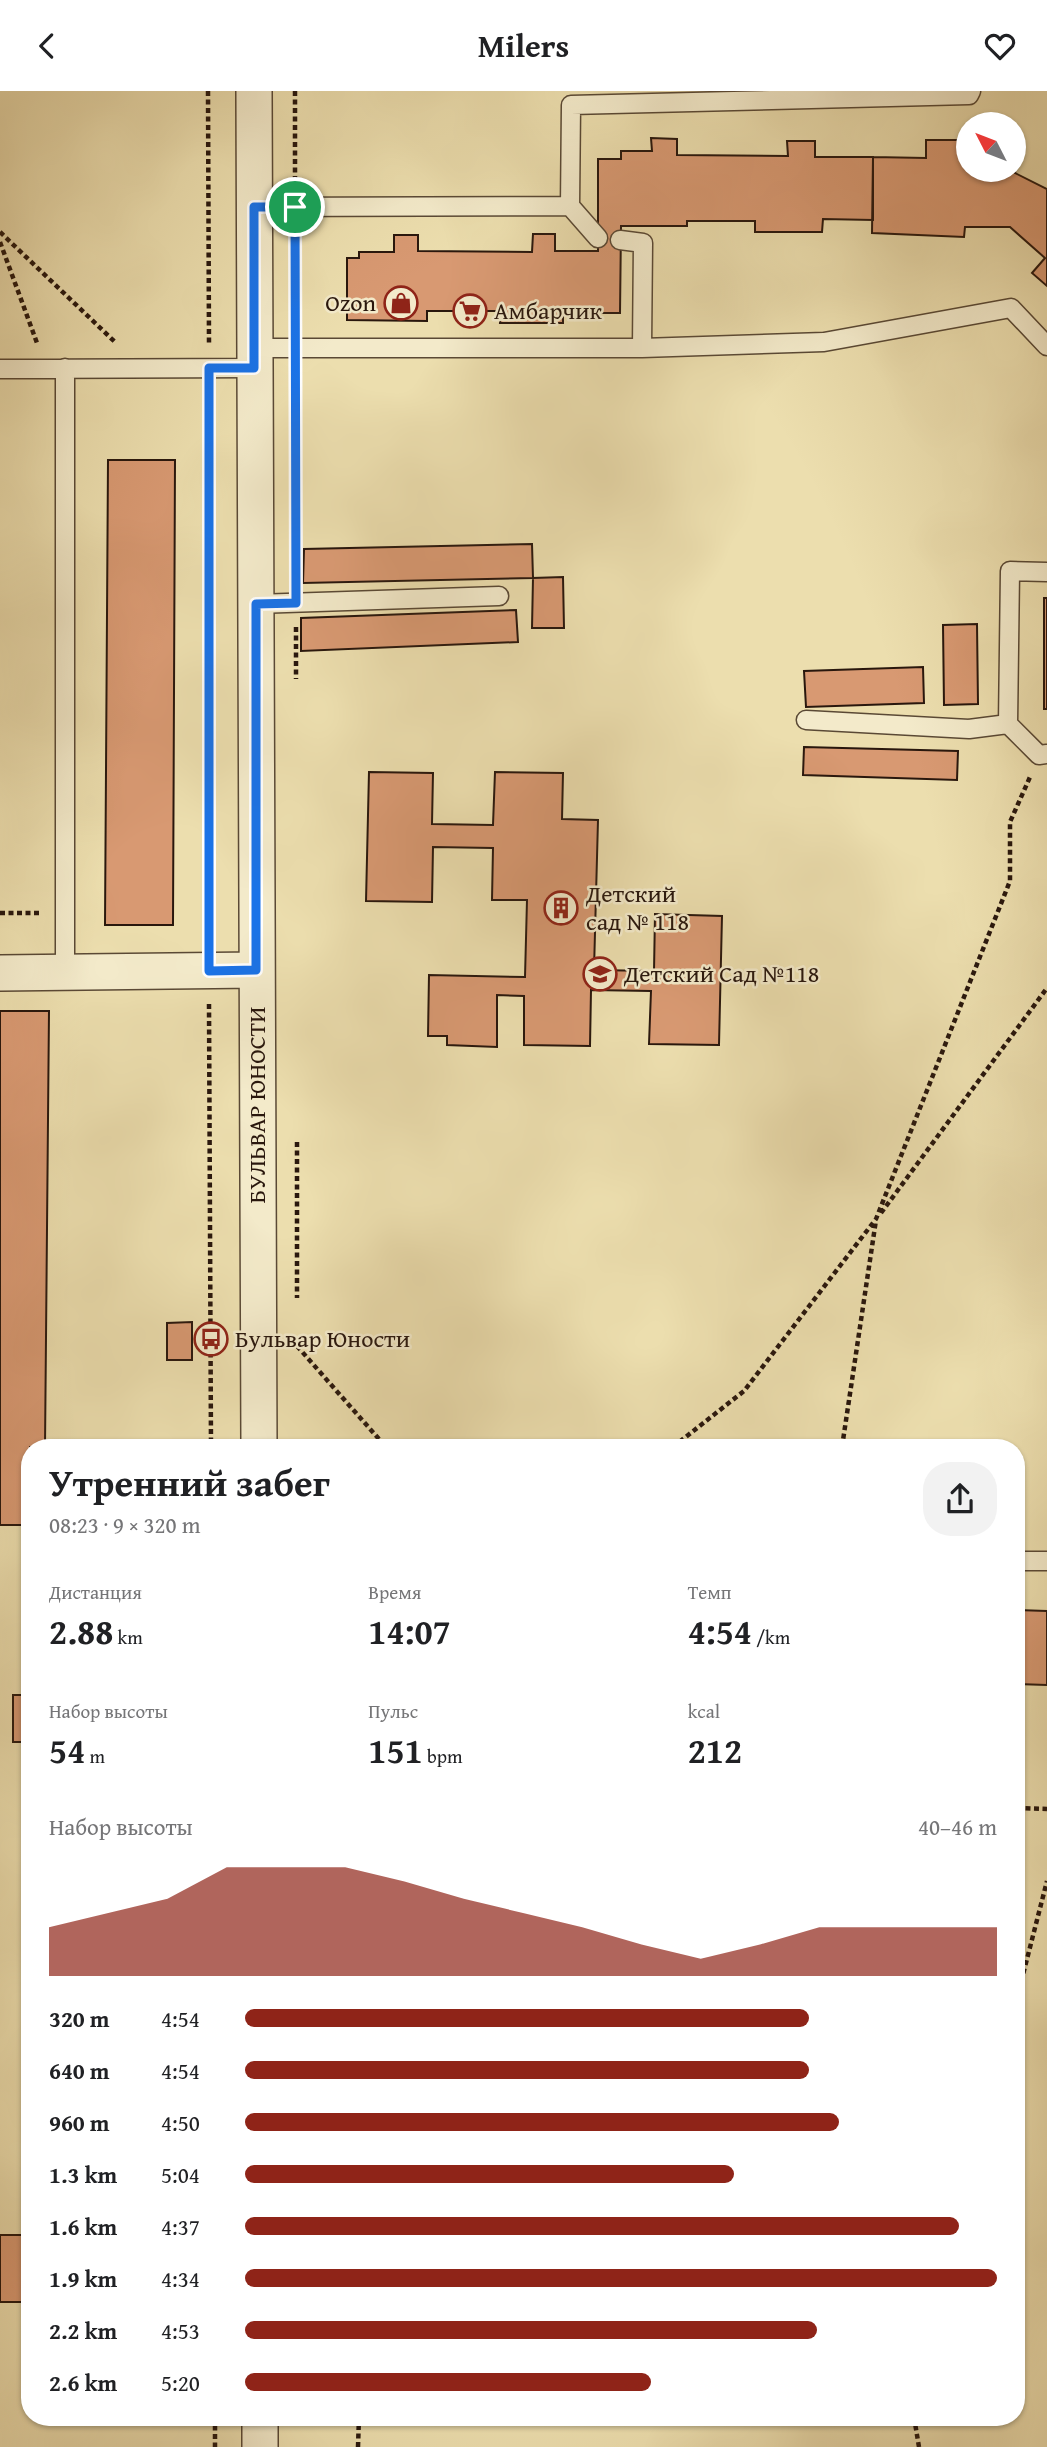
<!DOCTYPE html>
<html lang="ru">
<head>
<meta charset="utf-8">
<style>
	:root { --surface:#fff; --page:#f2f2f2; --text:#202124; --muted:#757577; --accent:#8f2418 }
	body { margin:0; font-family:"Gentium Book Plus",serif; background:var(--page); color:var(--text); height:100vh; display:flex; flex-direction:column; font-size:26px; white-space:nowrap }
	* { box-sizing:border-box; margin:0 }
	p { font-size:23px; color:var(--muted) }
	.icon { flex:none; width:38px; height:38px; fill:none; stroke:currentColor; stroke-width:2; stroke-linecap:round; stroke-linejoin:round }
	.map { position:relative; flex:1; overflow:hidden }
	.panel { position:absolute; left:21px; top:1348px; width:1004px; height:987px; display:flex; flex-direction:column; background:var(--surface); border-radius:28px; box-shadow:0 2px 5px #0004 }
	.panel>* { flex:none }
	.needle { width:46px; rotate:312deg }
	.controls { position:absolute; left:956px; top:21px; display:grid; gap:14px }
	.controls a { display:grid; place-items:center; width:70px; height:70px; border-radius:50%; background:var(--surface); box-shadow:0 2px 5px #0004; font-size:35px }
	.pin { position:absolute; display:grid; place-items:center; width:60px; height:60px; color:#fff; margin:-30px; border:4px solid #fff; border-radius:50%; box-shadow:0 2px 7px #0007 }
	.round { display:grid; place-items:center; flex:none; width:74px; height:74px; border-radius:28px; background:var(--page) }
	.summary { display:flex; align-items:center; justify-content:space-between; height:119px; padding:0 28px }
	h1 { font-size:38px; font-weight:700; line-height:52px }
	.figures { display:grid; grid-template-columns:repeat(3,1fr); gap:10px; height:119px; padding:7px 28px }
	.figures div { display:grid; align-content:center }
	.figures b { font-size:35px; font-weight:700 }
	.figures small { font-size:19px; font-weight:400 }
	.figures p { font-size:19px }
	.chart { height:196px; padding:14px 28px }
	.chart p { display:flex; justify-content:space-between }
	.chart svg { width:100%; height:126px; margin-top:7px; fill:var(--accent); opacity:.7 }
	ul { padding:0 28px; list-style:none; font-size:23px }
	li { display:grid; grid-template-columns:112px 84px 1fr; align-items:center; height:52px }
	li i { height:18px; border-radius:9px; background:var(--accent) }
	header { display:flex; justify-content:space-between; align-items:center; height:91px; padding:0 28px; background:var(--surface); font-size:32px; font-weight:700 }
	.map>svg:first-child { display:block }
	.building { fill:#d89972; stroke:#29170d; stroke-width:2 }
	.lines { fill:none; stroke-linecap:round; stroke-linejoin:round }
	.service-casing { stroke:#5a4935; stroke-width:21 }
	.minor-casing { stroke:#5a4935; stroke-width:38 }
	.path { stroke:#29170d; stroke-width:4.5; stroke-dasharray:5 3.5; stroke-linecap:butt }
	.service { stroke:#f3eaca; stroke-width:18 }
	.minor { stroke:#f3eaca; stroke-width:35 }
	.route-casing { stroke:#fff; stroke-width:14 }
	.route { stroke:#1a73e8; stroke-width:9 }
	.labels { text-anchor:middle; stroke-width:5; stroke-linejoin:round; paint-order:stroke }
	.poi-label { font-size:24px; fill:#29170d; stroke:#f3eaca; text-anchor:start }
	.street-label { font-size:24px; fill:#29170d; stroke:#f3eaca }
</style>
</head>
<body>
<header><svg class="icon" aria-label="back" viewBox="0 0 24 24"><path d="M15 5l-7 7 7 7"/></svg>Milers<svg class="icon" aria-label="heart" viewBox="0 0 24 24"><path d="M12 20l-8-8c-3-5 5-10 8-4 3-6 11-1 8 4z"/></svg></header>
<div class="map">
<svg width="1047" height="2356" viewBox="0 0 1047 2356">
	<rect width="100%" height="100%" fill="#ecdeae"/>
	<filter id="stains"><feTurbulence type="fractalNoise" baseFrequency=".00286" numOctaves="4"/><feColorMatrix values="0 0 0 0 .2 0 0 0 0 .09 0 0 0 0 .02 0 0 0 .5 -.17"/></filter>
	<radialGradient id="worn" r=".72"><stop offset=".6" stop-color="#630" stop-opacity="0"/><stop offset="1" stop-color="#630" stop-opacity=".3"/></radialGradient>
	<path class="building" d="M651,47L677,48V64L788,65L787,50H815V66H873V129L823,128L822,141H755V130H687V135H621L620,222H563V232H500L501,220H427V230L347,229V167H359V161H394V144H418V160L532,161L533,143H555V160H598V68H621V60H652Z
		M926,49H963V68H968V79H1013V69H1016L1015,82L1047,98V195L1032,182L1045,167L1010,136H965L964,146L872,142L873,66L926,67Z
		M108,369H175L173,834H105Z
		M532,453L533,487L303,492L304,458Z
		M563,486L564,537H532L533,487Z
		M1044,507H1047V618H1044Z
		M516,519L518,551L301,560V527Z
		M977,533L978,613L944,614L943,534Z
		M923,576L924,612L806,616L804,580Z
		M804,656L958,660L957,689L803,684Z
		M369,681L433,682L432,733L493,734L495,681L563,682L562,728L598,729L594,879L654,880L655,823L722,825L719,954L649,953L651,900L591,899L590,955L524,954V905L497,904V956L447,954V945H428L429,884L525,886L527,809H492L493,757L433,756L432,811L366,810Z
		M0,920H49L45,1356H30V1434H0Z
		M192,1231V1269H167V1232Z
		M1017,1519L1047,1520V1594L1017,1593Z
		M13,1604H30V1651H13Z
		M0,2144H30V2211H0Z"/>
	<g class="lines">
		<defs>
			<path id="service" d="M570,115L598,147
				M255,116L570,115L571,14L969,4L971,0
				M620,149L643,152L642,257
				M255,257H642L824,251L1011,217L1047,255
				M65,277V881
				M0,278L254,277
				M256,513L499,505
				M806,629L969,638L1008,633L1039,664L1047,663
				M1008,633L1010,480L1047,481
				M1017,1470H1047"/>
			<path id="minor" d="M254,0L259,1356
				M0,882L256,879
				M260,2326V2356"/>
		</defs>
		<use href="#service" class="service-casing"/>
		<use href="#minor" class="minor-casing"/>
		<path class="path" d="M208,0L209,253
			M295,0V90
			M0,141L116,252
			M295,141L296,230
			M0,151L37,252
			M296,281V486
			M209,304V844
			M296,536V588
			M0,822H41
			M209,913L211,1356
			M297,1051V1207
			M881,1122L1047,897
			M297,1255L386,1356
			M673,1356L744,1300L876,1128L1010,790V731L1030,686
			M842,1356L876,1129
			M1017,1717L1047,1718
			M1017,1907L1047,1790
			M215,2326V2356
			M914,2326L919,2356
			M358,2356L359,2326"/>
		<use href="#service" class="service"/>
		<use href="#minor" class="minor"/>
	</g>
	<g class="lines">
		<defs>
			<path id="route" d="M254,116H295L296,512L256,513V879L209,880V277H254Z"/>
		</defs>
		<use href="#route" class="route-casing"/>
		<use href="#route" class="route"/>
	</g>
	<defs>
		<symbol id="shop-ring" viewBox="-11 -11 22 22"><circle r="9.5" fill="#f3eaca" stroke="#8f2418" stroke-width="1.5"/><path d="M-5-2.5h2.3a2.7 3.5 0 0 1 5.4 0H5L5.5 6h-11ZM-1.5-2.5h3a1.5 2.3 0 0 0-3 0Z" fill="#8f2418"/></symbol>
		<symbol id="supermarket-ring" viewBox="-11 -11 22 22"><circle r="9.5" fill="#f3eaca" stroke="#8f2418" stroke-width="1.5"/><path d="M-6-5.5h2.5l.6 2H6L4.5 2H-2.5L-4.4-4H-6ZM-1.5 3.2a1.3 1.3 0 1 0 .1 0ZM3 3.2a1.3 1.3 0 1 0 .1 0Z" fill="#8f2418"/></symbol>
		<symbol id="building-ring" viewBox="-11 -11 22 22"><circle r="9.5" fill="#f3eaca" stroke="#8f2418" stroke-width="1.5"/><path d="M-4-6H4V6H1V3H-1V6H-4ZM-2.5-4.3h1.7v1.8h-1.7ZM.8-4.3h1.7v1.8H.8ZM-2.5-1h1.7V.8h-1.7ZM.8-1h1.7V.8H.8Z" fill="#8f2418"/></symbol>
		<symbol id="school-ring" viewBox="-11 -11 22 22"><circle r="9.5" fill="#f3eaca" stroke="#8f2418" stroke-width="1.5"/><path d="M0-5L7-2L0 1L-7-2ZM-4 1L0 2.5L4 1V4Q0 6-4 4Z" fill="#8f2418"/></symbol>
		<symbol id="bus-ring" viewBox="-11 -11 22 22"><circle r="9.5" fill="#f3eaca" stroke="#8f2418" stroke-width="1.5"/><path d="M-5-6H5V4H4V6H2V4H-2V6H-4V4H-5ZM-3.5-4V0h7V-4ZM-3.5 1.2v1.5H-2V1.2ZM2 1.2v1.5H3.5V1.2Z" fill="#8f2418"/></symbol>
	</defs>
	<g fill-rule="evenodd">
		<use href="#shop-ring" x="382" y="193" width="38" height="38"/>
		<use href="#supermarket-ring" x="451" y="201" width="38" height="38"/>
		<use href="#building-ring" x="542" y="798" width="38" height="38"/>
		<use href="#school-ring" x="581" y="864" width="38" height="38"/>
		<use href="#bus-ring" x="192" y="1229" width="38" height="38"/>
	</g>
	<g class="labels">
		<g class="poi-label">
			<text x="376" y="220" text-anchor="end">Ozon</text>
			<text x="494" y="228">Амбарчик</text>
			<text x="586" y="811">Детский<tspan x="586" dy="28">сад № 118</tspan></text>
			<text x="624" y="891">Детский Сад №118</text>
			<text x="235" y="1256">Бульвар Юности</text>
		</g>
		<g class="street-label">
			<text transform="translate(257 1014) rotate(-90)" y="8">БУЛЬВАР ЮНОСТИ</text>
		</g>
	</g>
	<rect width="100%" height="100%" filter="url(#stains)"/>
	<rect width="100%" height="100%" fill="url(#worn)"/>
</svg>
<div class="controls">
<a><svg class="needle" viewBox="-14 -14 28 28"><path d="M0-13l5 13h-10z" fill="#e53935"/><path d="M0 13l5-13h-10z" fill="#757577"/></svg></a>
</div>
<div class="pin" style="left:295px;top:116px;background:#1e9e55"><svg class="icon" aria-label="arrive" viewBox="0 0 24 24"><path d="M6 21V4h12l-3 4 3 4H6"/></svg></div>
<section class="panel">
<div class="summary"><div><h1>Утренний забег</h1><p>08:23 · 9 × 320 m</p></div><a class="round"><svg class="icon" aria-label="share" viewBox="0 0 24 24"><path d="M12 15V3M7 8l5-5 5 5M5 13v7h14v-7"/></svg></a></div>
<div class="figures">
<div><p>Дистанция</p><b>2.88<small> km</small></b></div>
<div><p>Время</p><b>14:07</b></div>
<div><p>Темп</p><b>4:54<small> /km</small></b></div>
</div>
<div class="figures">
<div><p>Набор высоты</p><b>54<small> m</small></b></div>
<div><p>Пульс</p><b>151<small> bpm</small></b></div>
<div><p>kcal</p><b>212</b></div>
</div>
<div class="chart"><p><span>Набор высоты</span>40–46 m</p>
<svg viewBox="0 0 160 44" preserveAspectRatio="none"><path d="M0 44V27L10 22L20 17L30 6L40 6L50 6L60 11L70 17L80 22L90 27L100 33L110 38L120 33L130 27L140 27L150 27L160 27V44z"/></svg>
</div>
<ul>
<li><b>320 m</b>4:54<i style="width:75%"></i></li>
<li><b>640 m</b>4:54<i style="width:75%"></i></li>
<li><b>960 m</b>4:50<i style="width:79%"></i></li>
<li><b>1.3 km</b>5:04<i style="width:65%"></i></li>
<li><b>1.6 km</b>4:37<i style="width:95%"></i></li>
<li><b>1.9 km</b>4:34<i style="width:100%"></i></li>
<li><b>2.2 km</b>4:53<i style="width:76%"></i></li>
<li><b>2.6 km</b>5:20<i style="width:54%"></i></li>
</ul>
</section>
</div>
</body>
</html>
